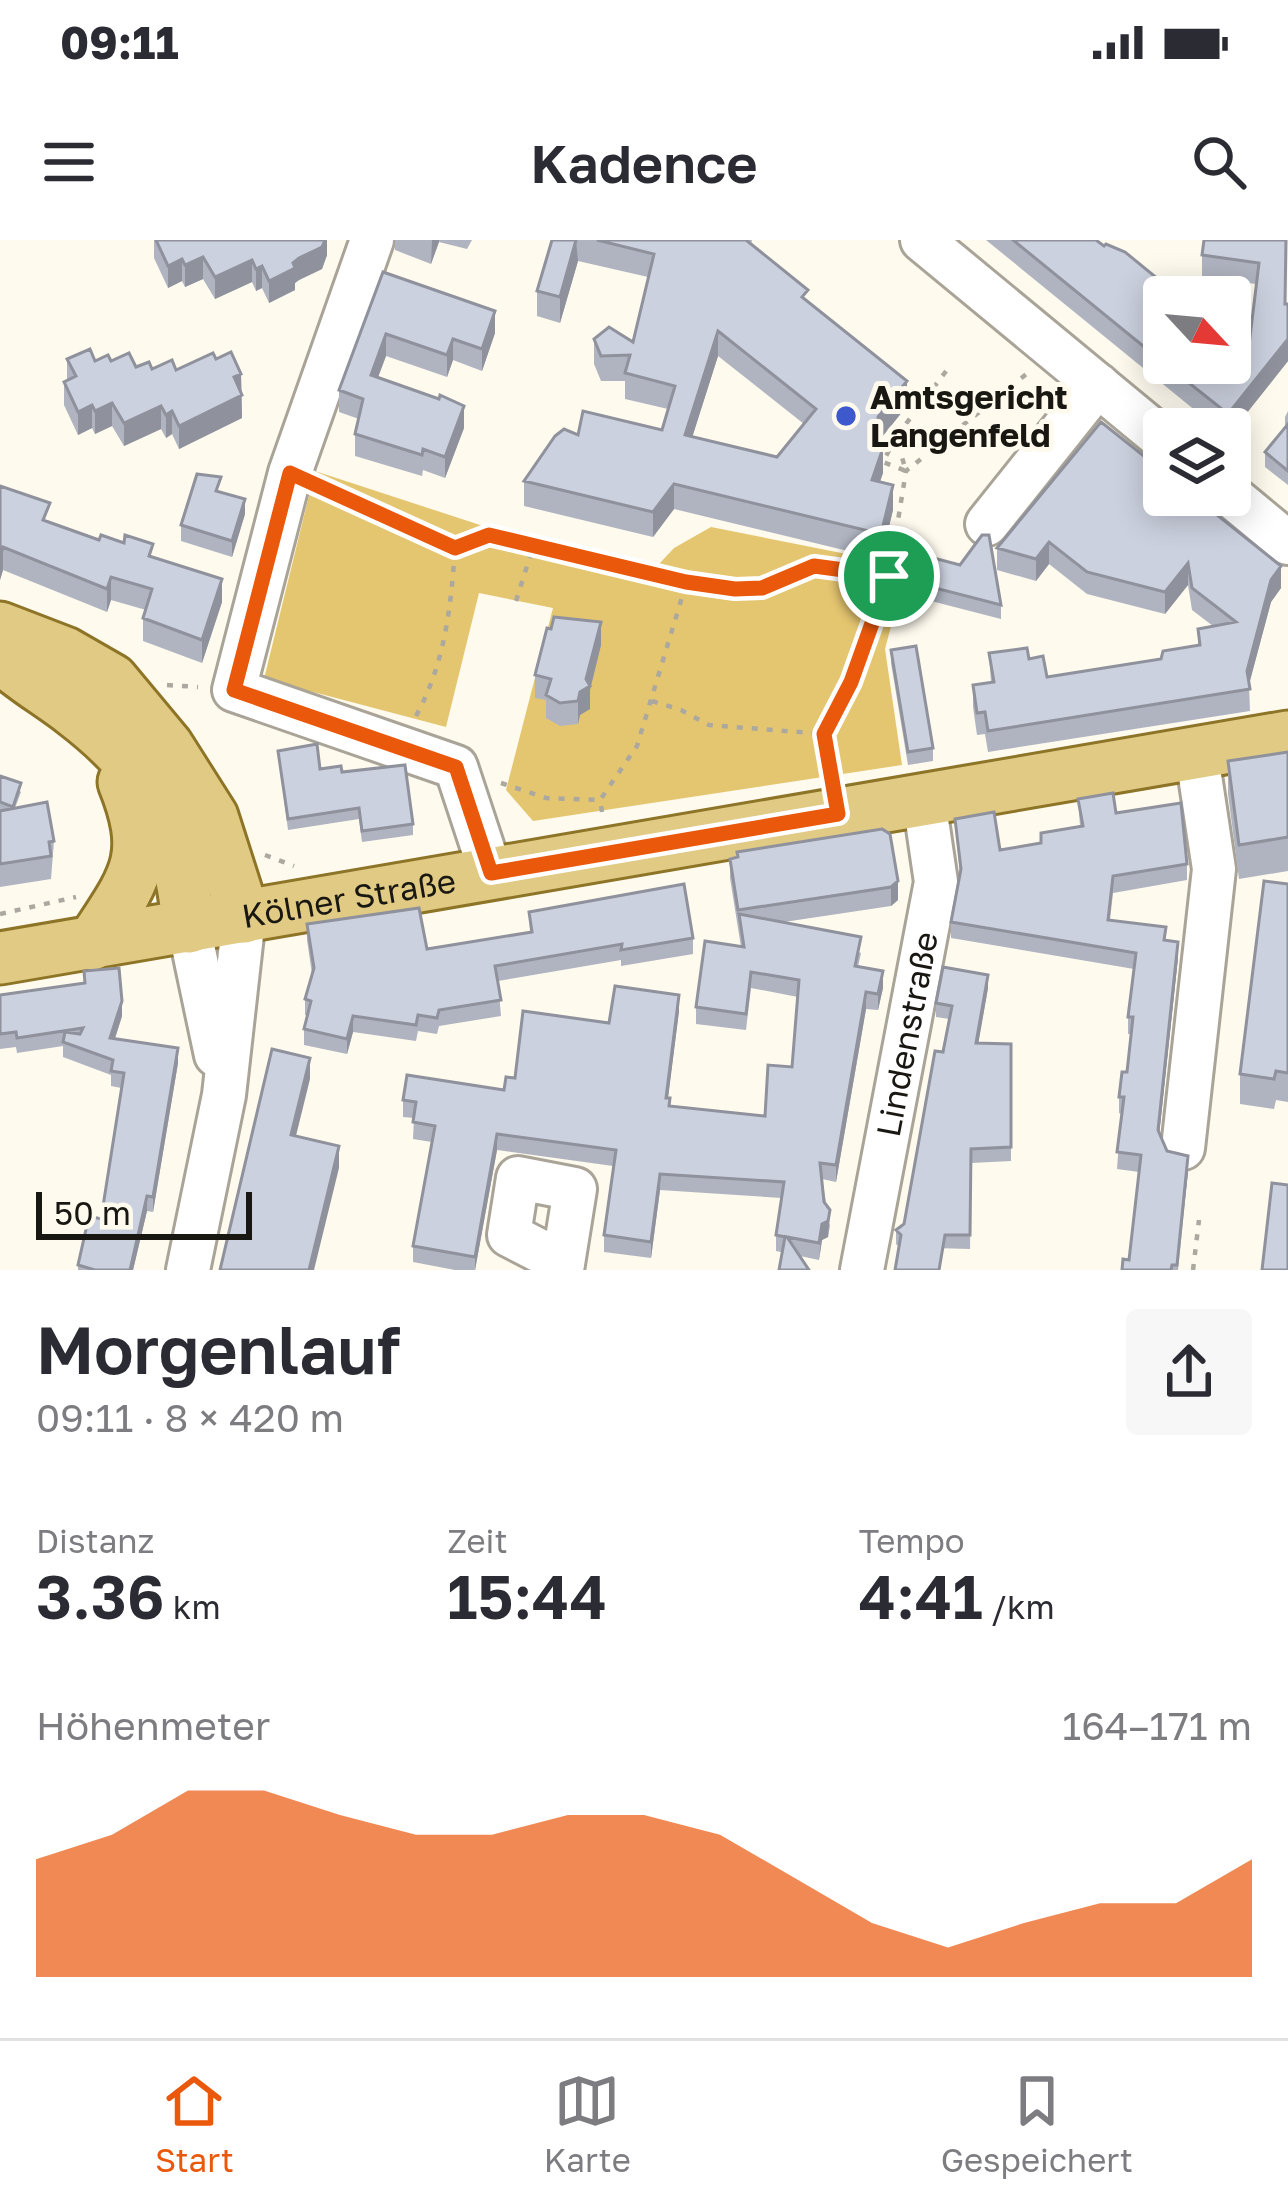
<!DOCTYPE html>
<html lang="de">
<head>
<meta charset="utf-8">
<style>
	:root { --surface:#fff; --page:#f7f7f7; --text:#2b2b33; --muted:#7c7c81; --line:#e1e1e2; --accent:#ea580c }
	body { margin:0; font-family:"Golos Text",sans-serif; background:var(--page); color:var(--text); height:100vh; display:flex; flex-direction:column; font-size:45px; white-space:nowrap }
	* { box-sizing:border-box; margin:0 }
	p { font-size:39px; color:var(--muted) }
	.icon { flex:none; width:66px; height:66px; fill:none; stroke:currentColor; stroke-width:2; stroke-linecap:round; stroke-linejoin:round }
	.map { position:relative; height:1030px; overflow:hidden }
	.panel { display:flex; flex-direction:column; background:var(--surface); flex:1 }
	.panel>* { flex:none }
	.needle { width:78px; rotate:116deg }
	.fabs { position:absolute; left:1143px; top:36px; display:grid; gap:24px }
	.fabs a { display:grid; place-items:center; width:108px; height:108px; border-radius:12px; background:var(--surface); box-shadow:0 6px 30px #0003; font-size:60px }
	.scale { position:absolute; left:36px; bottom:30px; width:216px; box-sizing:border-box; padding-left:12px; border:6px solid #191712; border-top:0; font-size:33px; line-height:42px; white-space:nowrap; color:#191712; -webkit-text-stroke:9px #fefaee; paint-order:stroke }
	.pin { position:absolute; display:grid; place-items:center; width:102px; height:102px; color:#fff; margin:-51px; border:6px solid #fff; border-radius:50%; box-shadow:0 3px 12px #0007 }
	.round { display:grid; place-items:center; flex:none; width:126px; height:126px; border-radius:12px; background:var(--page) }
	.head { display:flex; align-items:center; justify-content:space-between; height:204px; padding:0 36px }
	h1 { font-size:66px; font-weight:600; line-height:90px }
	.metrics { display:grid; grid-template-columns:repeat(3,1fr); gap:18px; height:204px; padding:12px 36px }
	.metrics div { display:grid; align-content:center }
	.metrics b { font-size:60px; font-weight:600 }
	.metrics small { font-size:33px; font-weight:400 }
	.metrics p { font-size:33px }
	.chart { height:336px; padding:24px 36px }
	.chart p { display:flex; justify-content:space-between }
	.chart svg { width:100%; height:216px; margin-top:12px; fill:var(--accent); opacity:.7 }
	.status { display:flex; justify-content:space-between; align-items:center; height:84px; padding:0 60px; background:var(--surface); direction:ltr }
	.status svg { height:33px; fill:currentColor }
	header { display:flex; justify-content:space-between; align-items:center; height:156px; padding:0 36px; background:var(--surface); font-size:54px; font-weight:600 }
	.tab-bar { display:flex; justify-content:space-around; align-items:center; height:168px; border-top:3px solid var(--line); background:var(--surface); font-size:33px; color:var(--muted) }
	.tab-bar a { display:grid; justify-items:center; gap:6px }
	.tab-bar .selected { color:var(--accent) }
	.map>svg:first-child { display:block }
	.green { fill:#e5c670 }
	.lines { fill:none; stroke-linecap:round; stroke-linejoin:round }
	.minor-casing { stroke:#a9a497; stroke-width:48 }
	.major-casing { stroke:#8d7427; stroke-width:57 }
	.path { stroke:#aba89f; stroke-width:4.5; stroke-dasharray:6 9; stroke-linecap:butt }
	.minor { stroke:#fff; stroke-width:42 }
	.major { stroke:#e0ca84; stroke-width:51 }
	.wall { fill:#afb4c0; fill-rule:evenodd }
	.shaded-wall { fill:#8f929c }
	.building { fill:#ccd1df; stroke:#8f929c; stroke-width:3; fill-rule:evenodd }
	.route-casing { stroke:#fff; stroke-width:24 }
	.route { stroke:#ea580c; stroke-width:15 }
	.poi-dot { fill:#3e59cb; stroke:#fefaee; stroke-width:4.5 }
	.labels { text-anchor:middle; stroke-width:10; stroke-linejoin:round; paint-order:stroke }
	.poi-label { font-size:33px; font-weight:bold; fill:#191712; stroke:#fefaee; text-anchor:start }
	.street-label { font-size:33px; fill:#191712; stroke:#fefaee }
</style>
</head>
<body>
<div class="status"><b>09:11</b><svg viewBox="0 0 49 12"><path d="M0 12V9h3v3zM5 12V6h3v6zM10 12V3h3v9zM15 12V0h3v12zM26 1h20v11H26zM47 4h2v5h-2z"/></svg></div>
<header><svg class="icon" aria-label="menu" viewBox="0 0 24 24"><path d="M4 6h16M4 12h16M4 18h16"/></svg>Kadence<svg class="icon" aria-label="search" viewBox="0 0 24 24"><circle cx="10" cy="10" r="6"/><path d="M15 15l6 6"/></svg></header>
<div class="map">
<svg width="1288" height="1030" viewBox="0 0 1288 1030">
	<rect width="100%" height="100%" fill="#fefaee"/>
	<path class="green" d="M315,231L645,339L674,308L711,287L907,326L885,409L902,525L533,581L506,550L553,368L479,353L446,487L264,439Z"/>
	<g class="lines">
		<defs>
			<g id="minor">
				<path d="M372,0L290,233L234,450L456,527L491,633"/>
				<path d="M922,0L1164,200"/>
				<path d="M1230,255L1288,303"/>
				<path d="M987,284L1098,145"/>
				<path d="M189,687L216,815"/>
				<path d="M1183,908L1214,629L1197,516"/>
				<path d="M188,1030L224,855L244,677"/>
				<path d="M562,1030L575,949L518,938L509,995L563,1023"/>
				<path id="s1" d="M862,1030L936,642L924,560"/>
			</g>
			<g id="major">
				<path d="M0,388L65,413L112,440L167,506L212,577L244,677"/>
				<path d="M0,416C22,437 51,453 75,472C157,535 177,587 189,687"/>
				<path d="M92,704C134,639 155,619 124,542"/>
				<path id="s2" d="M0,718L1288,497"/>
			</g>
		</defs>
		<use href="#minor" class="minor-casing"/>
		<use href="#major" class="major-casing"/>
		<path class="path" d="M896,197L883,222L906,231L896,197L947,130
			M321,248L455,308L489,295L686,342L735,349L762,348L814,326L889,336
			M516,361L533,307
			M167,445L198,447
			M652,461L681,470L709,485L824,494
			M416,476C445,423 451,367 455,308
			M831,533L824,494L851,442L889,336L906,231L1029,132
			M501,543L546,558L600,560
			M602,572L600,560L637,506L686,344
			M265,615L294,626
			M0,674L76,657
			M1193,1030L1199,980"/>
		<use href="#minor" class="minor"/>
		<use href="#major" class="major"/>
	</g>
	<path class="wall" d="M154,0H327V15L322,29L299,40L295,43V50L269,63L262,48L256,51L252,42L215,59L203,39L185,47L182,41L168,48L154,18Z
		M395,0H472L467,9L439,2L431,24L395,10Z
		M552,0H752L751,4L907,166L881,198L883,233L880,241L893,270L881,319L674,269L653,297L524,266V241L578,195L662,190L668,169L625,159V141H601L594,124V99L633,102L648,37L578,21L560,83L537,76V51ZM718,116L804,184L777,217L692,197Z
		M986,0H1096L1164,57L1249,105L1256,44L1202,37V15L1286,0L1285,64L1288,121L1230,194V189H1218Z
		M383,32L495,93L482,131L453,120L447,137L386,116L378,137L464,188L445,238L423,230L422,236L355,216V194L359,179L339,172V150Z
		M67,119L111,121L152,129L176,130L216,119L241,134L242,178L179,209L172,194L166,198L161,189L124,206L112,186L95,194L92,188L78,195L64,165V142L67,140Z
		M1288,171V245L1265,227V212L1285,188V177Z
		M1101,182L1281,348L1271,362L1249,444L1250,471L988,512L985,494L977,495L973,467V445L991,442L989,413L1029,419L1047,437L1161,419L1198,405V389L1213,386L1192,370L1188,345L1165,374L1087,354L1049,324L1036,341L997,330V308Z
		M0,246L50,282L153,317L222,362L202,423L143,401V378L146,370L111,360L107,372L3,330L0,340Z
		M221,252L245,274L232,317L181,301V285Z
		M904,340L1001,365V379L904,354Z
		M601,405L590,450V469L580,475L578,484L560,486L546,478V460L535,458V435Z
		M891,410L933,508V521L908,525L891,423Z
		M278,511L320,529L342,532L413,584V595L362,602L359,579L288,590Z
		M1288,512V631L1239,639L1228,554V521Z
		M0,536L21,552L15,568L54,601L51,639L0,647Z
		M1078,559L1116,573L1187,624V640L1113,653L1110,680L1166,700L1178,718L1159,893L1167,911L1188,932L1178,1030H1122L1129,1020L1139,932L1117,929L1121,874L1119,873V857L1127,832L1131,794H1128V777L1134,729L951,698V682L960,636L955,579L1000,610L1041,603L1080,586Z
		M882,589L898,660L891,666L784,682L861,713L858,727L883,748L878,770L866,769L836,942L822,939L830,986L828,997L822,1000L819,1020L776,1011V995L782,958L660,950L651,1018L604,1012V995L613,926L497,910L475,1030H455L413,1022V1006L432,902L413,899L414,878L403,877V860L504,850L515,838L609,783L679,771L668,858L670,866L765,876L792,827L798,757L751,748L746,790L696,784V767L741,707L730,638V619L737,618V612Z
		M1288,644V862L1276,860L1274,869L1240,864V834Z
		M529,672L693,698V714L621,726V720L498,741L501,776L439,786L437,794L418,791L416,801L353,792L347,814L304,805V789L308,776L305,775V759L312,734L307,700V684L427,709L530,693Z
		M84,731L122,776L115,799L178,823L153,972L147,971L133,1030H78V1025L101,979L121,848L111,846V835L63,817V806L17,813L16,807L0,809V755L84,743Z
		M988,748L978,803L1011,804V921L971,923L970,1009L899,1007L896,1004V990L904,984L949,779L936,777V763Z"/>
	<path class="shaded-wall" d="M325,0H327V15L322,29L299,40L295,43V50L269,63V41Z
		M432,0H439V2L431,24Z
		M576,0L578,21L560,83V57Z
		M203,17V39L185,47V25Z
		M182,19V41L168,48V26Z
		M252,20V42L215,59V37Z
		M262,26V48L256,51V29Z
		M495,71V93L482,131V109Z
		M718,91V116L685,220V195Z
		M386,94V116L371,156V135Z
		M453,99V120L447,137V115Z
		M1288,99V121L1230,194V189H1228V174Z
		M241,134L242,178L179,209V186L234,137Z
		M907,141V166L878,202V177Z
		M112,163V186L95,194V171Z
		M92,165V188L78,195V172Z
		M161,166V189L124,206V183Z
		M464,166V188L445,238V217Z
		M172,171V194L166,198V175Z
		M883,208V233L872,265V240Z
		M674,244V269L653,297V272Z
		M893,245V270L881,319V294Z
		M245,259V274L232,317V301Z
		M1049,302V324L1036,341V319Z
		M3,307V330L0,340V317Z
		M1188,323V345L1165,374V352Z
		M1281,326V348L1271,362L1247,452V431L1271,340Z
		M111,337V360L107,372V349Z
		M222,339V362L202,423V400Z
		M601,382V405L590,450V469L580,475L578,484V461L586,439Z
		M898,641V660L891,666V647Z
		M1178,702V718L1158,906V890Z
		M883,731V748L878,770V754Z
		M988,735V748L976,817V803Z
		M866,752V769L836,942V925Z
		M679,755V771L666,874V858Z
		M122,761V776L110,813V798Z
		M353,776V792L347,814V799Z
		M178,808V823L153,972V957Z
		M310,818V839L291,916V895Z
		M497,894V910L475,1030V1017Z
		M339,906V928L314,1030H309Z
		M1188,916V932L1177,1030V1025Z
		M660,934V950L651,1018V1002Z
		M147,956V971L133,1030H130Z
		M830,970L828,997L822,1000L819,1020L822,984Z"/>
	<path class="building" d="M156,0H325L322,7L299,18L293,23L295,28L269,41L262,26L256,29L252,20L215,37L203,17L185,25L182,19L168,26Z
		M552,0H576L560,57L537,51Z
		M597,0H746L808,50L802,57L907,141L878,177L883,208L872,240L893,245L881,294L674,244L653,272L524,241L555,196L564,189L578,195L583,171L662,190L675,146L625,133L630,115L601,116L594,99L609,87L633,102L654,14ZM718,91L816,169L777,217L685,195Z
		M1013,0H1096L1104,6L1106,4L1125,12L1180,57H1164V123Z
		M1204,0H1286L1285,64H1288V99L1228,174L1164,123H1230V89L1249,105L1259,23L1202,15Z
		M383,32L495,71L482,109L453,99L447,115L386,94L371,135L439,159L440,155L464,166L445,217L423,209L422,215L355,194L363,159L339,150Z
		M90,109L95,121L108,115L111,121L129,113L136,127L149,122L152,129L172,120L176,130L213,113L216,119L231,112L241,134L234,137L242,155L179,186L172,171L166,175L161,166L124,183L112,163L95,171L92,165L78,172L64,142L76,136L67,119Z
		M1101,182L1164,232V255H1192L1281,326L1271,340L1247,431L1250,449L988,491L985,472L977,473L973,445L994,442L989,413L1027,408L1029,419L1043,416L1047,437L1161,419L1163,411L1200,405L1198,389L1236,382L1192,348L1188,323L1165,352L1087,332L1049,302L1036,319L997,308Z
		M1288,184V231L1265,212Z
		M197,234L221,237L216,251L245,259L232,301L181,285Z
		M0,246L50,263L43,280L99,300L101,295L124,303L125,295L153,304L149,316L222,339L202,400L143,378L152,349L111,337L107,349L3,307L0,317Z
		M982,295H989L1001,365L904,340L911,312L960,325Z
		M554,377L601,382L586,439L590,446L580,452L578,461L560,463L546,455L551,439L535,435L547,388L551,389Z
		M916,406L933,508L908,512L891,410Z
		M317,504L320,529L341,526L342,532L405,525L413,584L362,591L359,568L288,579L278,511Z
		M1288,512V597L1239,605L1228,521Z
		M0,536L21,543L13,567L0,562Z
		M1113,553L1116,573L1181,563L1187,624L1113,636L1108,680L1166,687L1164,700L1178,702L1158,890L1167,911L1188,916L1177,1025H1172L1171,1030H1122L1123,1019L1129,1020L1141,915L1117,912L1124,857H1119L1122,832H1127L1133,777H1128L1136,713L951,682L961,629L955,579L994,572L1000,610L1041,603V593L1083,586L1078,559Z
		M47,562L54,601L49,602L51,616L0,624V571Z
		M882,589L890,594L898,641L891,647L738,670L730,619L738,617L737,612Z
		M1264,641L1288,644V833L1276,831L1274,839L1240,834Z
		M684,644L693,698L621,710L622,704L495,726L501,760L439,770L437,778L418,775L416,785L353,776L347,799L304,789L311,761L305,759L314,728L307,684L419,668L427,709L532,692L529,672Z
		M739,674L861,697L855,726L883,731L878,754L866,752L836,925L820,923L824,962L830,970L828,981L822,984L819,1003L787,997L809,1030H779L785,997L776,995L784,942L660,934L651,1002L604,995L616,910L497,894L475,1017L413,1006L435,886L413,882L416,862L403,860L407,835L504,850L506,837L515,838L523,771L609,783L615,746L679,755L666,858H670L669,866L765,876L768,825L792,827L799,740L751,732L746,774L696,767L705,701L744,707Z
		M943,727L988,735L976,803L1011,804V907L971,909L970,995H945L939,1030H895L901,995L896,990L904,984L935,811L943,812L952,766L936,763Z
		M119,728L122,761L110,798L178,808L153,957L147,956L130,1030H95L78,1025L89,976L101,979L124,833L111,831L113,820L63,802L65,792L80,794L83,788L17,798L16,792L0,794V755L85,743L84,731Z
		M272,809L310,818L291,895L339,906L309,1030H220Z
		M1272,943L1288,945V1030H1262Z"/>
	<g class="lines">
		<defs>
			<path id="route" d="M290,233L455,308L489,295L686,342L735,349L762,348L814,326L889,336L851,442L824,494L838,574L491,633L456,527L234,450Z"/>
		</defs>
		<use href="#route" class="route-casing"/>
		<use href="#route" class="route"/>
	</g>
	<circle class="poi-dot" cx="846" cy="176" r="12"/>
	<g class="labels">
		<g class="poi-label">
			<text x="870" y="169">Amtsgericht<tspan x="870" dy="38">Langenfeld</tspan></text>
		</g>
		<g class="street-label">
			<text dy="12" stroke="none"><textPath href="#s2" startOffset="354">Kölner Straße</textPath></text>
			<text dy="12" stroke="none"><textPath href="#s1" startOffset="240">Lindenstraße</textPath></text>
		</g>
	</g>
</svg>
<div class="fabs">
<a><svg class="needle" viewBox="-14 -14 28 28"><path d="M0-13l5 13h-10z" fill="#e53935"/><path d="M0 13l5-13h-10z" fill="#7c7c81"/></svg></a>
<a><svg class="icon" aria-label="layers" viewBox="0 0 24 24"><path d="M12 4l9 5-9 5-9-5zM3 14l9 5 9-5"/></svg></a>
</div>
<div class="scale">50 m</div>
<div class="pin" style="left:889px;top:336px;background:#1e9e55"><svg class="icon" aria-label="arrive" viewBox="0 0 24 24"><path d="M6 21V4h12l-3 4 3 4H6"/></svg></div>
</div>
<section class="panel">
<div class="head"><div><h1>Morgenlauf</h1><p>09:11 · 8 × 420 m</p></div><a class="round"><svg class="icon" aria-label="share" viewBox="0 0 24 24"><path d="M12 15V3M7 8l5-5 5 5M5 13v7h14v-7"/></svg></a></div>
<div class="metrics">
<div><p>Distanz</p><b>3.36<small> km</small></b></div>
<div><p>Zeit</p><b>15:44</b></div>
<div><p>Tempo</p><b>4:41<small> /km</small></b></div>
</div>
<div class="chart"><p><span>Höhenmeter</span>164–171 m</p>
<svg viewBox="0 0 160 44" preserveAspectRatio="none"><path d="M0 44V20L10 15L20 6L30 6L40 11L50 15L60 15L70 11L80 11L90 15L100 24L110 33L120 38L130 33L140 29L150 29L160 20V44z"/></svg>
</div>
</section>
<nav class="tab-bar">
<a class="selected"><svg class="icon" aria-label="home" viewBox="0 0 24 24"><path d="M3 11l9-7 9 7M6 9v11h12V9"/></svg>Start</a>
<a><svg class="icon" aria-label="map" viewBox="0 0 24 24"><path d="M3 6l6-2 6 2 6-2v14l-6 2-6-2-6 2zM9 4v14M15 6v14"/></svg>Karte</a>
<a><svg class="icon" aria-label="saved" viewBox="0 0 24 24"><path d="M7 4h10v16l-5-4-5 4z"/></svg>Gespeichert</a>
</nav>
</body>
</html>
